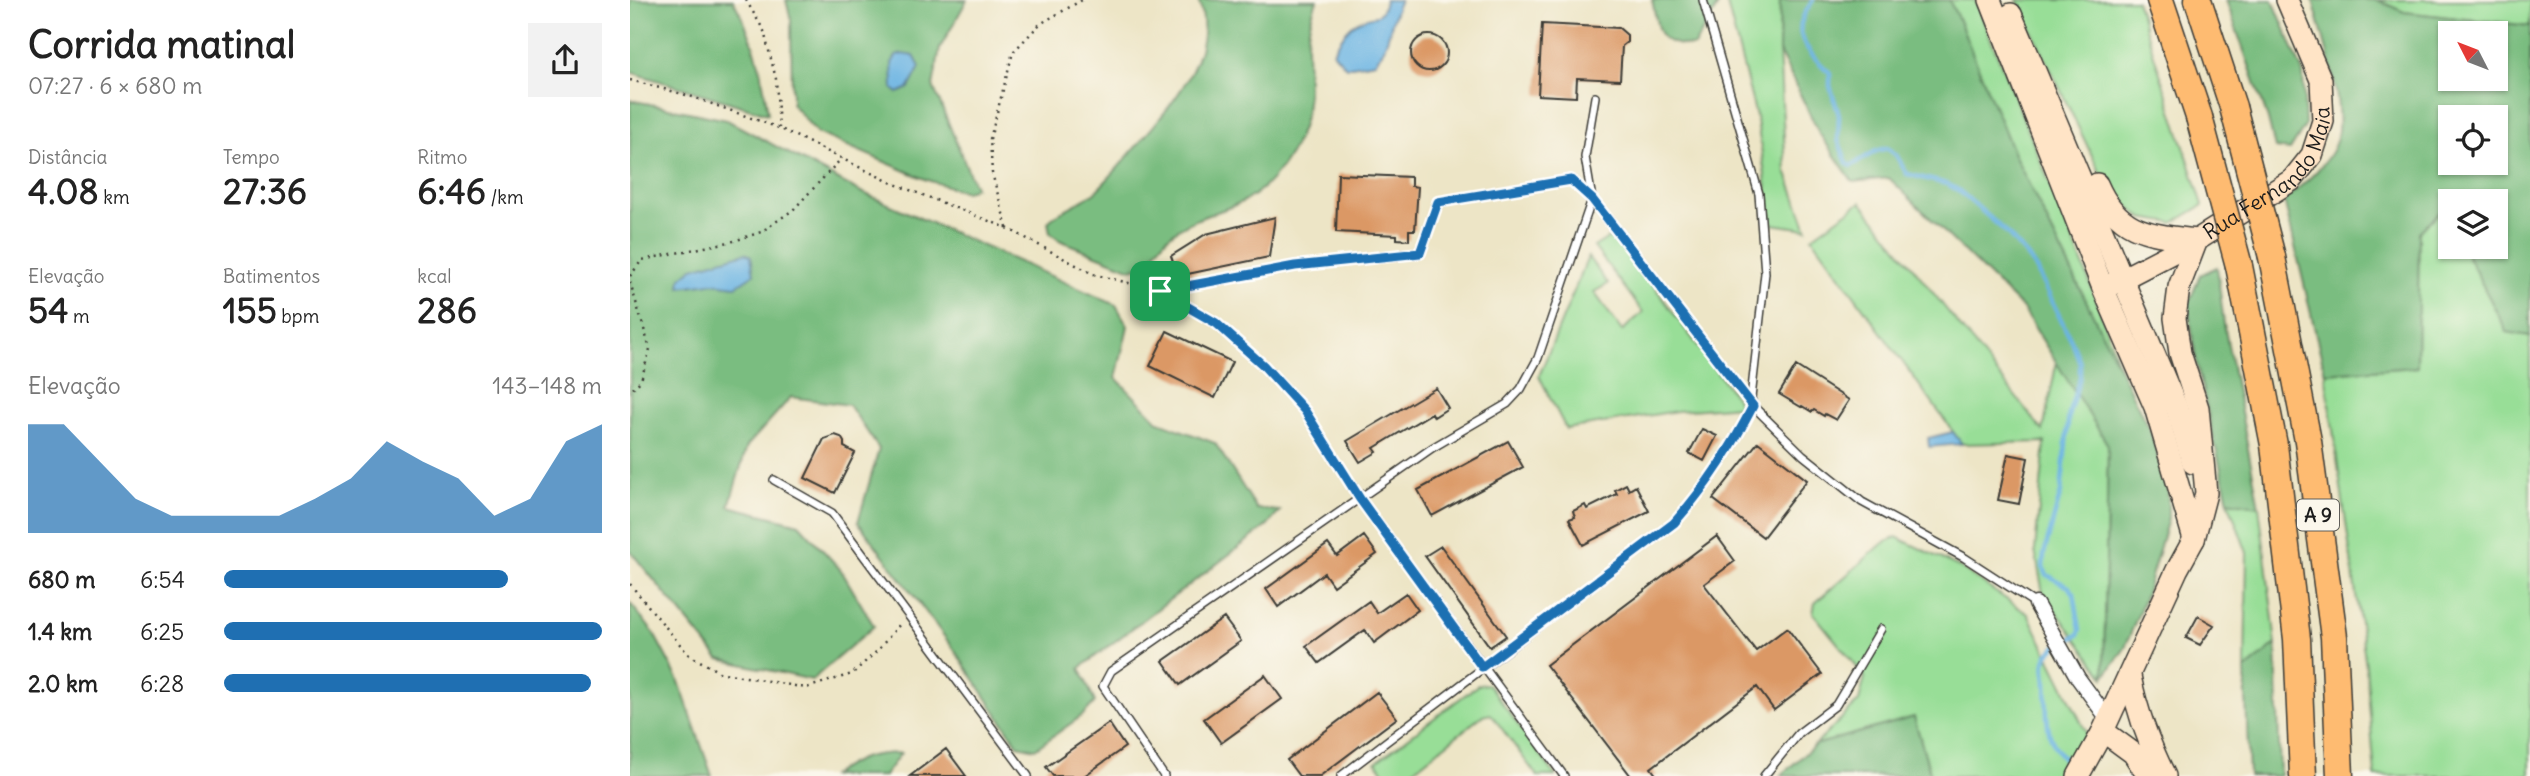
<!DOCTYPE html>
<html lang="pt">
<head>
<meta charset="utf-8">
<style>
	:root { --surface:#fff; --page:#f2f2f2; --text:#222; --muted:#767676; --accent:#1f6fb2 }
	body { margin:0; font-family:Delius,sans-serif; background:var(--page); color:var(--text); height:100vh; display:flex; flex-direction:column; font-size:26px; white-space:nowrap }
	* { box-sizing:border-box; margin:0 }
	p { font-size:23px; color:var(--muted) }
	.icon { flex:none; width:38px; height:38px; fill:none; stroke:currentColor; stroke-width:2; stroke-linecap:round; stroke-linejoin:round }
	.map { position:relative; flex:1; overflow:hidden }
	.sheet { display:flex; flex-direction:column; background:var(--surface); width:630px }
	.sheet>* { flex:none }
	.needle { width:46px; rotate:312deg }
	.fabs { position:absolute; left:1808px; top:21px; display:grid; gap:14px }
	.fabs a { display:grid; place-items:center; width:70px; height:70px; border-radius:0px; background:var(--surface); box-shadow:0 2px 5px #0004; font-size:35px }
	.pin { position:absolute; display:grid; place-items:center; width:60px; height:60px; color:#fff; margin:-30px; border-radius:14px; box-shadow:0 4px 10px #0006 }
	.round { display:grid; place-items:center; flex:none; width:74px; height:74px; border-radius:0px; background:var(--page) }
	.headline { display:flex; align-items:center; justify-content:space-between; height:119px; padding:0 28px }
	h1 { font-size:38px; font-weight:700; line-height:52px }
	.figures { display:grid; grid-template-columns:repeat(3,1fr); gap:10px; height:119px; padding:7px 28px }
	.figures div { display:grid; align-content:center }
	.figures b { font-size:35px; font-weight:700 }
	.figures small { font-size:19px; font-weight:400 }
	.figures p { font-size:19px }
	.chart { height:196px; padding:14px 28px }
	.chart p { display:flex; justify-content:space-between }
	.chart svg { width:100%; height:126px; margin-top:7px; fill:var(--accent); opacity:.7 }
	ul { padding:0 28px; list-style:none; font-size:23px }
	li { display:grid; grid-template-columns:112px 84px 1fr; align-items:center; height:52px }
	li i { height:18px; border-radius:9px; background:var(--accent) }
	main { display:flex; flex:1; min-height:0 }
	.map>svg:first-child { display:block }
	.green { fill:#98de97; stroke:#5a7d5a; stroke-width:2 }
	.forest { fill:#7abd80; stroke:#4b6c4e; stroke-width:2; fill-rule:evenodd }
	.water { fill:#6bb4e3; stroke:#446880; stroke-width:2 }
	.lines { fill:none; stroke-linecap:round; stroke-linejoin:round }
	.stream { stroke:#6bb4e3; stroke-width:4.5 }
	.building { fill:#db9865 }
	.lane-casing { stroke:#3b3a36; stroke-width:10 }
	.street-casing { stroke:#3b3a36; stroke-width:17 }
	.secondary-casing { stroke:#3b3a36; stroke-width:24 }
	.highway-casing { stroke:#3b3a36; stroke-width:29 }
	.path { stroke:#3b3a36; stroke-width:2.5; stroke-dasharray:2 5; stroke-linecap:butt }
	.lane { stroke:#fff; stroke-width:7 }
	.street { stroke:#fff; stroke-width:14 }
	.secondary { stroke:#ffe4c6; stroke-width:21 }
	.highway { stroke:#febb71; stroke-width:26 }
	.highway-bridge-casing { stroke:#3b3a36; stroke-width:29; stroke-linecap:butt }
	.highway-bridge { stroke:#febb71; stroke-width:26 }
	.route-casing { stroke:#fff; stroke-width:14 }
	.route { stroke:#1f6fb2; stroke-width:9 }
	.labels { text-anchor:middle; stroke-width:6; stroke-linejoin:round; paint-order:stroke }
	.shield { fill:#fbf7ec; stroke:#5f5e5a; stroke-width:2 }
	.shield-label { font-size:19px; font-weight:bold; fill:#1c1c1c }
	.street-label { font-size:21px; fill:#1c1c1c; stroke:#fbf7ec }
</style>
</head>
<body>
<main>
<section class="sheet">
<div class="headline"><div><h1>Corrida matinal</h1><p>07:27 · 6 × 680 m</p></div><a class="round"><svg class="icon" aria-label="share" viewBox="0 0 24 24"><path d="M12 15V3M7 8l5-5 5 5M5 13v7h14v-7"/></svg></a></div>
<div class="figures">
<div><p>Distância</p><b>4.08<small> km</small></b></div>
<div><p>Tempo</p><b>27:36</b></div>
<div><p>Ritmo</p><b>6:46<small> /km</small></b></div>
</div>
<div class="figures">
<div><p>Elevação</p><b>54<small> m</small></b></div>
<div><p>Batimentos</p><b>155<small> bpm</small></b></div>
<div><p>kcal</p><b>286</b></div>
</div>
<div class="chart"><p><span>Elevação</span>143–148 m</p>
<svg viewBox="0 0 160 44" preserveAspectRatio="none"><path d="M0 44V6L10 6L20 19L30 32L40 38L50 38L60 38L70 38L80 32L90 25L100 12L110 19L120 25L130 38L140 32L150 12L160 6V44z"/></svg>
</div>
<ul>
<li><b>680 m</b>6:54<i style="width:75%"></i></li>
<li><b>1.4 km</b>6:25<i style="width:100%"></i></li>
<li><b>2.0 km</b>6:28<i style="width:97%"></i></li>
</ul>
</section>
<div class="map">
<svg width="1900" height="776" viewBox="0 0 1900 776">
	<rect width="100%" height="100%" fill="#fbf7ec"/>
	<filter id="ink" filterUnits="userSpaceOnUse"><feTurbulence type="fractalNoise" baseFrequency=".0143" numOctaves="2"/><feDisplacementMap in="SourceGraphic" scale="14" xChannelSelector="R" yChannelSelector="G"/><feConvolveMatrix kernelMatrix="1 2 1 2 8 2 1 2 1" color-interpolation-filters="sRGB"/></filter>
	<filter id="wash" filterUnits="userSpaceOnUse"><feTurbulence type="fractalNoise" baseFrequency=".00686" numOctaves="4" result="noise"/><feDisplacementMap in="SourceGraphic" scale="28" xChannelSelector="R" yChannelSelector="G"/><feGaussianBlur stdDeviation="1.57" result="paint"/><feColorMatrix in="noise" values="0 0 0 0 0 0 0 0 0 0 0 0 0 0 0 0 0 1.4 0 .05"/><feComposite in="paint" operator="in"/></filter>
	<g filter="url(#wash)">
		<rect width="100%" height="100%" fill="#ede5c6"/>
		<path class="green" d="M1096,0H1150L1149,51L1156,171L1177,229L1142,224L1127,120Z
			M1319,0H1345L1459,280L1490,370L1384,154Z
			M1387,0H1506L1573,205L1543,223L1512,218L1478,189Z
			M1747,0H1900V26L1774,12Z
			M1231,202L1413,431L1427,360L1478,445L1474,677L1413,593L1405,551L1415,442L1332,444L1182,237Z
			M1813,208L1820,222V247H1833L1877,332L1900,336V776H1745L1736,666L1695,373L1787,367L1789,232Z
			M978,238L993,244L1106,398L1109,406L1047,411L936,429L909,376L958,257L978,284L964,292L992,331L1013,312L964,247Z
			M1598,501L1629,506L1646,644L1615,670L1617,553Z
			M1266,537L1327,566L1398,614L1457,734L1434,776H1301L1284,717L1185,745L1229,701L1235,677L1183,613L1185,603L1252,544Z
			M858,684L926,776H907L861,714L852,716L776,776H757L746,762L848,685Z"/>
		<path class="forest" d="M0,0H103C125,39 132,70 138,114L0,72Z
			M156,0H337L310,48L303,86L345,187L336,192L297,180L187,133L162,104L161,20Z
			M568,0H687C682,14 678,27 677,42C677,73 682,108 668,138C658,161 640,186 618,199C594,212 566,216 544,232C532,240 525,253 517,265L501,269L429,240L420,233L418,222C432,208 452,204 467,190C483,175 496,158 510,142C541,105 590,52 568,0Z
			M1022,0H1091L1064,46C1025,44 1030,35 1022,0Z
			M1150,0H1319L1328,18L1384,154L1521,433L1538,492V519L1516,594L1495,648L1474,677L1478,445L1393,309L1259,178L1223,182L1189,133L1149,51Z
			M1596,0H1643L1673,73L1675,126L1660,150L1645,148L1638,119Z
			M1683,0H1747L1774,12L1900,26V336L1877,332L1833,247H1866V201H1820V222L1813,209L1789,232L1787,367L1695,373L1654,200C1672,185 1696,167 1705,144C1718,108 1692,37 1683,0ZM1820,33H1866V79H1820ZM1820,117H1866V163H1820Z
			M0,100L97,120L229,191L486,305L498,326L486,378L529,422L585,443L627,509L650,511L638,525L450,668L465,702L453,715L405,749L388,745L323,648L228,522L249,449L219,405L161,397L117,446L99,506L169,524L211,570L244,626L182,680L89,659L0,551Z
			M1587,267L1594,324L1629,506L1598,501L1567,365L1558,305L1570,275Z
			M0,603L23,632L48,679L82,776H0Z
			M1646,644L1650,776H1619L1615,670Z
			M1284,717L1301,776H1150L1185,745Z
			M271,753L254,776H201C228,757 238,754 271,753Z"/>
		<path class="water" d="M755,0H770C759,21 761,44 745,62L716,67L703,52C709,41 716,29 727,22C742,13 751,22 755,0Z
			M272,54L284,56L290,67L279,88L268,93L263,89L262,63L266,56Z
			M115,253L121,256L124,274L106,286L82,283L50,287L51,278L63,268Z
			M1323,432L1332,444L1299,447L1298,438Z"/>
		<g class="lines">
			<path class="stream" d="M1183,0C1179,7 1174,13 1172,20C1164,40 1187,61 1200,73V86L1209,115L1208,140L1217,163L1221,166L1246,151L1257,148L1266,155L1277,174L1317,184L1328,190L1375,231L1398,257L1407,271L1443,344L1450,363V377L1439,413L1431,492L1414,554L1413,567L1417,575L1439,587L1444,593L1450,630L1448,635C1438,641 1423,645 1417,656C1412,664 1416,674 1416,683C1418,721 1411,740 1444,768"/>
		</g>
		<g id="blocks">
			<path class="building" d="M912,24L989,28L997,35V42L992,46L990,80L947,78L946,97L908,95Z
				M781 53a18 18 0 1 1 36 0a18 18 0 1 1-36 0Z
				M708,174L781,177V186L788,187L785,230H779V240L767,239V235L706,232Z
				M645,217L639,257L548,276L541,256L576,234Z
				M537,331L602,362L585,398L520,366Z
				M1166,366L1219,400L1206,420L1195,414L1194,416L1184,410L1182,412L1172,406L1171,407L1149,394Z
				M806,388L818,408L804,417L802,413L744,448L747,452L730,462L717,441Z
				M1072,429L1087,436L1074,461L1059,453Z
				M205,435L211,437L214,442V447L225,453L205,493L175,478L194,439Z
				M878,441L893,467L802,516L788,490Z
				M1128,442L1177,480L1133,537L1083,499Z
				M1378,454L1398,458L1389,504L1368,500Z
				M996,484L999,490L1006,486L1019,511L953,545L939,519L945,517L943,511L955,505L957,509L987,494L985,490Z
				M734,536L747,554L703,586L694,573L648,607L636,589L698,544L707,556Z
				M1087,536L1105,561L1074,584L1126,651L1157,628L1192,674L1144,710L1127,687L1021,768L1027,776H1001L916,665Z
				M811,546L876,636L860,647L795,556Z
				M776,593L788,610L744,643L735,630L689,663L676,646L739,601L747,613Z
				M1568,616L1584,625L1570,645L1556,638Z
				M594,618L611,641L550,685L533,661Z
				M635,675L652,699L591,743L574,719Z
				M747,692L767,718L690,776H669L657,760Z
				M479,723L495,747L454,776H423L416,767Z
				M316,749L336,776H280Z"/>
		</g>
	</g>
	<g filter="url(#ink)">
		<use href="#blocks" fill-opacity="0" stroke="#3b3a36" stroke-width="2"/>
		<g class="lines">
			<defs>
				<path id="lane" d="M1073,0L1129,194L1135,273L1121,398L1123,406L1173,455L1232,502L1335,558L1406,604
					M144,480L202,513L398,776
					M534,776L473,686L481,671L802,448L877,404L891,389L908,358L962,199L955,157L965,97
					M711,776L1044,523C1076,487 1101,449 1123,406L962,199L941,180L808,202L790,253L665,266L530,291L586,323L633,365L675,411L730,499L934,776
					M1134,776L1169,733L1206,705L1251,629"/>
				<path id="street" d="M1406,604L1448,678L1478,719"/>
				<g id="secondary">
					<path d="M1360,0L1473,288L1525,407L1564,539"/>
					<path d="M1381,14L1546,406L1563,463"/>
					<path d="M1467,184C1488,233 1518,234 1567,240"/>
					<path id="s1" d="M1482,284L1567,240L1662,180L1682,155L1693,121L1691,80L1657,0"/>
					<path d="M1500,676C1507,712 1519,744 1535,776"/>
					<path d="M1473,731L1503,753L1518,776"/>
					<path d="M1448,776L1473,731L1547,570L1564,539L1576,493L1568,408L1550,353L1545,318L1549,287L1567,240"/>
				</g>
				<path id="highway" d="M1530,0L1569,117
					M1568,0L1603,107
					M1642,257L1678,441L1704,637L1710,776
					M1609,266L1644,445L1667,639L1673,776"/>
			</defs>
			<use href="#lane" class="lane-casing"/>
			<use href="#street" class="street-casing"/>
			<use href="#secondary" class="secondary-casing"/>
			<use href="#highway" class="highway-casing"/>
			<path class="path" d="M116,0L134,31L146,79L149,128
				M0,80L60,96L149,128L262,183L377,228L463,274L518,288
				M377,228L362,173L360,139L383,52L410,24L452,0
				M0,276L12,260L104,241L131,232L163,210L212,158
				M0,282L20,349L11,380L0,392
				M0,584L58,654L89,672L176,688L222,674L247,651L270,624"/>
			<use href="#lane" class="lane"/>
			<use href="#street" class="street"/>
			<use href="#secondary" class="secondary"/>
			<use href="#highway" class="highway"/>
			<defs>
				<path id="highway-bridge" d="M1603,107L1642,257
					M1569,117L1609,266"/>
			</defs>
			<use href="#highway-bridge" class="highway-bridge-casing"/>
			<use href="#highway-bridge" class="highway-bridge"/>
		</g>
	</g>
	<g class="lines" filter="url(#ink)">
		<defs>
			<path id="route" d="M941,180L962,199L1123,406C1101,449 1076,487 1044,523L852,667L730,499L675,411L633,365L586,323L530,291L665,266L790,253L808,202Z"/>
		</defs>
		<use href="#route" class="route-casing"/>
		<use href="#route" class="route"/>
	</g>
	<g class="labels">
		<rect class="shield" x="1667" y="499.5" width="42" height="31" rx="5"/>
		<g class="shield-label">
			<text x="1688" y="522">A 9</text>
		</g>
		<g class="street-label">
			<text dy="7" stroke="none"><textPath href="#s1" startOffset="198">Rua Fernando Maia</textPath></text>
		</g>
	</g>
</svg>
<div class="fabs">
<a><svg class="needle" viewBox="-14 -14 28 28"><path d="M0-13l5 13h-10z" fill="#e53935"/><path d="M0 13l5-13h-10z" fill="#767676"/></svg></a>
<a><svg class="icon" aria-label="locate" viewBox="0 0 24 24"><circle cx="12" cy="12" r="6"/><path d="M12 2v4M12 18v4M2 12h4M18 12h4"/></svg></a>
<a><svg class="icon" aria-label="layers" viewBox="0 0 24 24"><path d="M12 4l9 5-9 5-9-5zM3 14l9 5 9-5"/></svg></a>
</div>
<div class="pin" style="left:530px;top:291px;background:#1e9e55"><svg class="icon" aria-label="arrive" viewBox="0 0 24 24"><path d="M6 21V4h12l-3 4 3 4H6"/></svg></div>
</div>
</main>
</body>
</html>
